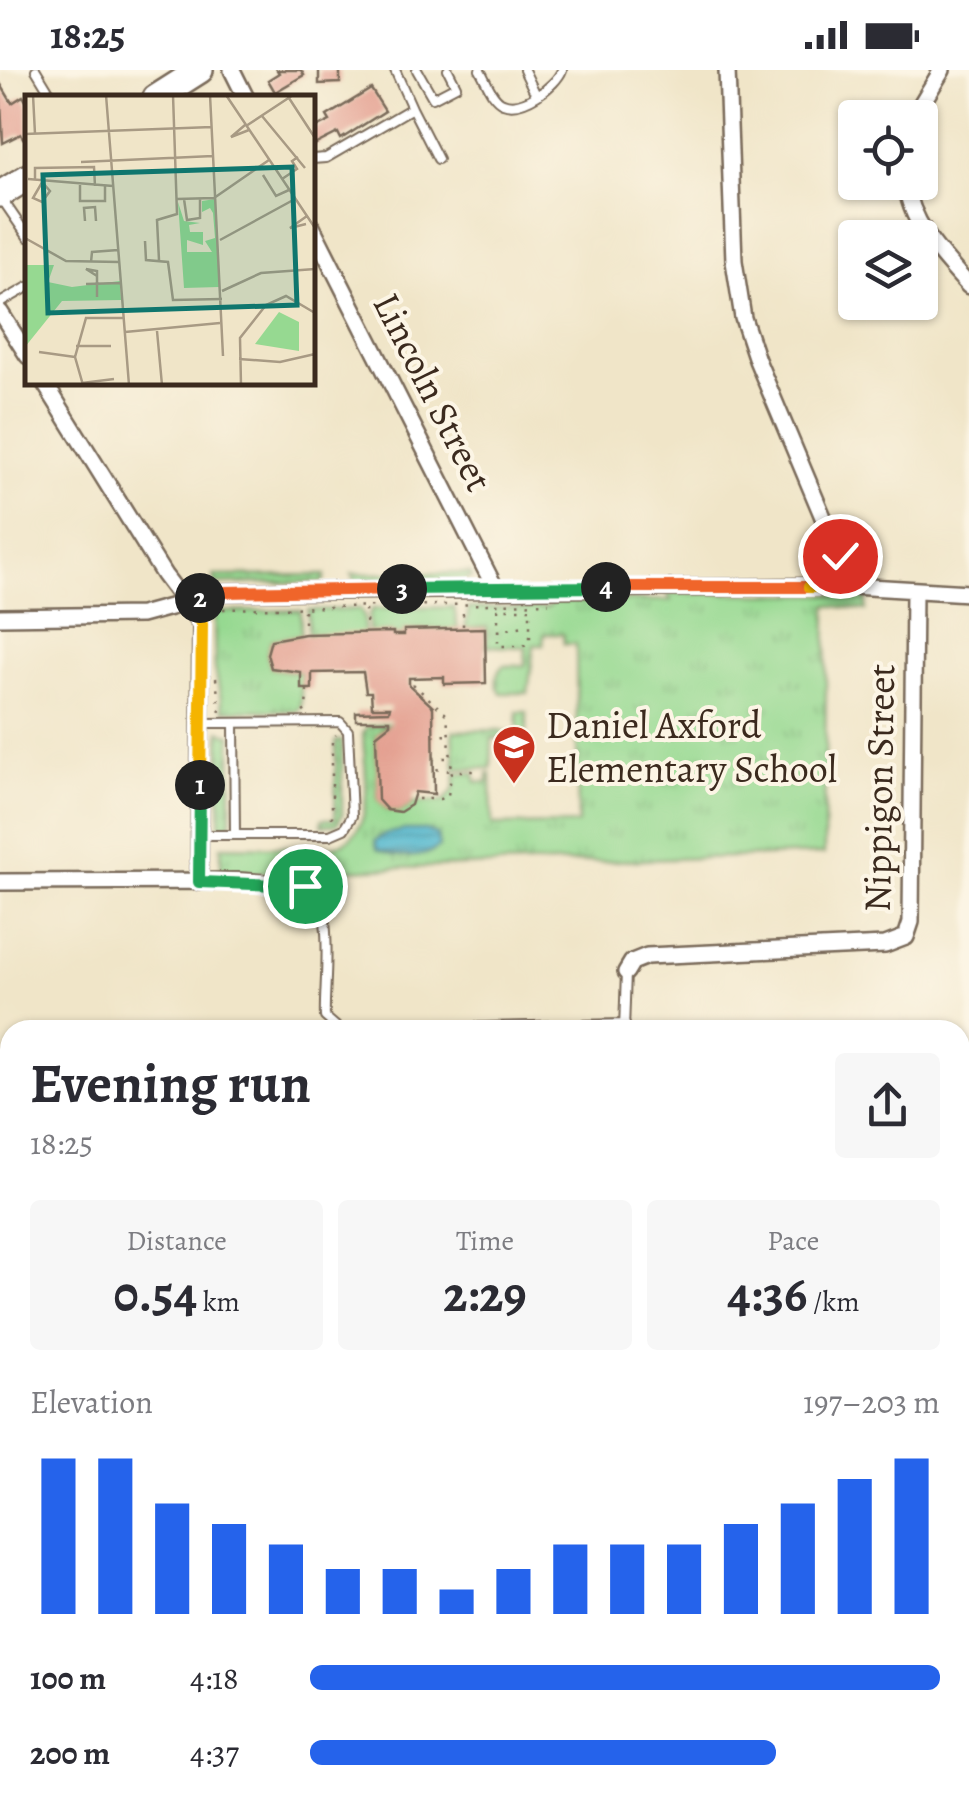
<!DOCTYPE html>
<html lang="en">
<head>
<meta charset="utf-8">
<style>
	:root { --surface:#fff; --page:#f7f7f7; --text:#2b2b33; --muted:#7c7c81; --accent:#2563eb }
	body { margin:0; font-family:Alegreya,serif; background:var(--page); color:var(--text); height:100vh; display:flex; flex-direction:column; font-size:38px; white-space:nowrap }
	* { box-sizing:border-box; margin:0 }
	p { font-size:32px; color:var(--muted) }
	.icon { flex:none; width:55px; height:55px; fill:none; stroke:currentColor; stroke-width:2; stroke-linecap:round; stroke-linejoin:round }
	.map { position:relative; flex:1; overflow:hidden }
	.details { position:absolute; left:0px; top:950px; width:970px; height:792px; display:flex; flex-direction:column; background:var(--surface); border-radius:30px 30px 0 0; box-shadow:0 2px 8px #0004 }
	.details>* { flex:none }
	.fabs { position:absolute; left:838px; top:30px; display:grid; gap:20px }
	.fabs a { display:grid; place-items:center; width:100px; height:100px; border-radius:10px; background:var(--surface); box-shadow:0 2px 8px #0004; font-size:50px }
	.pin { position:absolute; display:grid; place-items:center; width:85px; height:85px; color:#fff; margin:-42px; border:5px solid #fff; border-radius:50%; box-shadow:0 2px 10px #0007 }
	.km { position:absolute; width:50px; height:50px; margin:-25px; border-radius:50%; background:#222; color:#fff; font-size:28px; line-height:50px; text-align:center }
	.round { display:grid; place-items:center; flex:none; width:105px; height:105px; border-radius:10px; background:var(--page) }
	.headline { display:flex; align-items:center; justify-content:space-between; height:170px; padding:0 30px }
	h1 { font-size:55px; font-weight:700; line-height:75px }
	.stats { display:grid; grid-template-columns:repeat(3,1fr); gap:15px; height:170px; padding:10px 30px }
	.stats div { display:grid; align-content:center; border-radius:10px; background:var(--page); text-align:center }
	.stats b { font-size:50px; font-weight:700 }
	.stats small { font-size:28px; font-weight:400 }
	.stats p { font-size:28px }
	.chart { height:280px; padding:20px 30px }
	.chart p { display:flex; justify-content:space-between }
	.chart svg { width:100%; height:180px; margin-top:10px; stroke:var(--accent); stroke-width:6 }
	ul { padding:0 30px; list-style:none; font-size:32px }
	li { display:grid; grid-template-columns:160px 120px 1fr; align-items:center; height:75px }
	li i { height:25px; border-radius:12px; background:var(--accent) }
	.status { display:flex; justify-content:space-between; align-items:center; height:70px; padding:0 50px; background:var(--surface); direction:ltr }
	.status svg { height:28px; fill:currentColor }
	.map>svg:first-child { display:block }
	.grass { fill:url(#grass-tufts); stroke:#688258; stroke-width:2.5 }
	.park { fill:url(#park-crowns); stroke:#688258; stroke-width:2.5 }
	.water { fill:url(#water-rules); stroke:#467176; stroke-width:2.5 }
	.building { fill:#e4a091 }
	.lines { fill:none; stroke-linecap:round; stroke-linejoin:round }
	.service-casing { stroke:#7a6b5a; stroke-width:12 }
	.minor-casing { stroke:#7a6b5a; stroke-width:20 }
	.primary-casing { stroke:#7a6b5a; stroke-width:30 }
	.path { stroke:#7a6b5a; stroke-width:2.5; stroke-dasharray:2.5 8; stroke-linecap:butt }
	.service { stroke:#fff; stroke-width:8 }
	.minor { stroke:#fff; stroke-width:15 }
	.primary { stroke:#fff; stroke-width:25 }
	.split-1-casing { stroke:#fff; stroke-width:20 }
	.split-2-casing { stroke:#fff; stroke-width:20 }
	.split-3-casing { stroke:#fff; stroke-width:20 }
	.split-4-casing { stroke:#fff; stroke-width:20 }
	.split-5-casing { stroke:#fff; stroke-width:20 }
	.split-6-casing { stroke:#fff; stroke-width:20 }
	.split-1 { stroke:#22a559; stroke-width:12 }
	.split-2 { stroke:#f5b400; stroke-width:12 }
	.split-3 { stroke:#f0652b; stroke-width:12 }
	.split-4 { stroke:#22a559; stroke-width:12 }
	.split-5 { stroke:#f0652b; stroke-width:12 }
	.split-6 { stroke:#f5b400; stroke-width:12 }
	.labels { text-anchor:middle; stroke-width:8; stroke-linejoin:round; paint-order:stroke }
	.street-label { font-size:38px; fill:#3b2a1e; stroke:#fcf5e5 }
	.poi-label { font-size:38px; fill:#3b2a1e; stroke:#fcf5e5; text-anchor:start }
	.inset-road { fill:none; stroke:#a89a84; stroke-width:2.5 }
	.view { fill:#0f766e; fill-opacity:0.15; stroke:#0f766e; stroke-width:5 }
	.inset-edge { fill:none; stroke:#3b2a1e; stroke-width:5 }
</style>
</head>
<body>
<div class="status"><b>18:25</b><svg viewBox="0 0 49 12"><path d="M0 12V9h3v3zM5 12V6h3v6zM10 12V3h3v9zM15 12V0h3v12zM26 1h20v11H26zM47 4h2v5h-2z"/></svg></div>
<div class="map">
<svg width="969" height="1742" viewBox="0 0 969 1742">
	<defs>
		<pattern id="grass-tufts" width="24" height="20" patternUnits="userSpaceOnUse" patternTransform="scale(2.5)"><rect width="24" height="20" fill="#96d991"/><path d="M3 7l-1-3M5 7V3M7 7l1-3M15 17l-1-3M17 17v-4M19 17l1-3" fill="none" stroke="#82ba7d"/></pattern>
		<pattern id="park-crowns" width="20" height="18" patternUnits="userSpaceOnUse" patternTransform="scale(2.5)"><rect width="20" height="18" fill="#96d991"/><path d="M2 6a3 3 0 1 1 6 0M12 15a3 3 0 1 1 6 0" fill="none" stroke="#82ba7d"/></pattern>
		<pattern id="water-rules" width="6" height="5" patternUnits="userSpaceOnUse" patternTransform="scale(2.5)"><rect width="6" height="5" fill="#51b8cf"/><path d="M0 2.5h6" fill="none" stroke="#4496a7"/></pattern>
	</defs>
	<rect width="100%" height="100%" fill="#fcf5e5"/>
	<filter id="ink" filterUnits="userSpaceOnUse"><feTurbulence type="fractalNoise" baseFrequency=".01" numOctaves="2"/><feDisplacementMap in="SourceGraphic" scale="20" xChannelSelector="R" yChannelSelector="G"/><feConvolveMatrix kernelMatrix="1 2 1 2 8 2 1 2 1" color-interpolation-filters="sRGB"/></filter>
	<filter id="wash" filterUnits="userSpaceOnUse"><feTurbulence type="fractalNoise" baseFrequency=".0048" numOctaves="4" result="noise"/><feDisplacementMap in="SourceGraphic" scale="40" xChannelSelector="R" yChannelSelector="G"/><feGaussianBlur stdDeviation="2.25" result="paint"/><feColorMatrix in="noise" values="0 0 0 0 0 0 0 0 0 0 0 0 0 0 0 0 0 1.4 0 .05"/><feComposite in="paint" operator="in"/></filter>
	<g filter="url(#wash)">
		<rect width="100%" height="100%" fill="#f0e5c8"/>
		<path class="grass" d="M470,503L472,507L465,510L356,512L352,504Z
			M325,505L323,512L216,514L214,506Z
			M667,523L863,525L866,528V540L827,535L824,784L221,804V776L331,777C380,767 364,702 363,664L367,657L387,654L376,666L378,729L387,740L400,742L413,733L444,731L454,719L456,704L475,703L476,712H488V704H491L492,755L578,754L576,574H564L563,564H544L543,575H534L528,623H501C495,615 495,603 503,596L525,595L526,577L487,576V557L465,559L469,538H547L555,532L671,530Z
			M454,537L458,559L404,560V565H393L392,562L369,564V545L372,539Z
			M360,539L364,547V564L308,565V540Z
			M301,540V565L271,570L267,584L271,598L301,603V637L296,641L223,640L215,598L214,546L217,542Z
			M517,642H527V661L522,669L492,668L491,698L455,699L453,661L500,660L508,663L518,660Z
			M220,661L231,665V750L229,756L220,757Z
			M336,671H342V745L337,754L322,755V749H335Z"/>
		<path class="park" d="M960,1708L969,1716V1742H628V1732L737,1733L752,1738L754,1732H960Z"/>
		<path class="water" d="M405,760H426L437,765L439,777C422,791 396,787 377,779L375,771L384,764Z"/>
		<g id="blocks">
			<path class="building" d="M277,0H301L304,5L275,22L268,10L279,3Z
				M319,0H340V13L319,14Z
				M0,13L12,33L23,26L28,34V65L23,68L21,64L3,73Z
				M371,19L385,41L341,69L338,63L312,76V60L330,51L327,46Z
				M485,558L486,613L444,614V607L409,608V615L433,637L434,724L415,722L411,735L400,742L387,740L378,730L376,665L390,654V650H356V642L389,641L390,637H372L371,622H366L363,602L312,603V619H301V602L271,598L267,584L271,570L305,564L393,562V565H404V560Z"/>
		</g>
	</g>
	<g filter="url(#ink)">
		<use href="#blocks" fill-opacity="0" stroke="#7a6b5a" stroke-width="2.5"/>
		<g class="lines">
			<defs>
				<path id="service" d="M36,0L53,28
					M395,0L412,38
					M417,0L433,28L456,16L448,0
					M480,0C486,10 492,29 503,33C522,41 556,16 562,0
					M524,0L536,25
					M312,89L326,88L412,38L438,89
					M2,129L28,167
					M0,233L28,217
					M234,653L235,765
					M200,765H330L344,759L352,746L348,661L340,652L200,653
					M305,816C338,828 323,916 325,947L340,960L625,954
					M624,960L626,902
					M0,1383H10
					M0,1521L10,1522
					M0,1698H10
					M156,1732L169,1742
					M26,1737L43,1742
					M56,1742L69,1732
					M534,1742L538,1732"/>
				<path id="minor" d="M232,0L246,28
					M727,0L734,191L743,248L757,290L852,516
					M913,48L942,0
					M906,112C910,154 942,186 969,216
					M312,157L495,518
					M0,242L28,286
					M44,312L164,505L201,554L199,812
					M0,547L141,545L225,522L852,516L969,523
					M0,812L239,811L305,816
					M626,902L632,892L647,886L885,875L906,867L911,852L914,520
					M960,1217H969
					M0,1258L10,1257
					M26,1742V1732"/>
				<path id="primary" d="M156,28L200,0
					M0,124L28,107"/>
			</defs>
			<use href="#service" class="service-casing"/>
			<use href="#minor" class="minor-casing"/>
			<use href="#primary" class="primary-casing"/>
			<path class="path" d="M223,539L549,533
				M530,539H498V576H524L530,569V537
				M304,540V561
				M365,540L367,559
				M463,556V537
				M498,561L529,555
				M216,608L220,643
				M413,614L447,645L452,701L434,699
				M303,642L306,640L307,620
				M433,666L449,665
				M433,688H449
				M418,729H440L448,725L452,701H473
				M332,748V669L336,665
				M216,958L320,959
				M960,1243L969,1244
				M960,1481H969
				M933,1732L937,1742"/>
			<use href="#service" class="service"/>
			<use href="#minor" class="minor"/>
			<use href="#primary" class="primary"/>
		</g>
	</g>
	<g class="lines" filter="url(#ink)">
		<defs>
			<path id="split-1" d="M200,715L199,812L305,816"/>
			<path id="split-2" d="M200,528L185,532L202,554L200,715"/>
			<path id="split-3" d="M200,528L225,522L402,519"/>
			<path id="split-4" d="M402,519L606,517"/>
			<path id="split-5" d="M606,517H809"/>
			<path id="split-6" d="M809,517L852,516L840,486"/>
		</defs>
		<use href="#split-1" class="split-1-casing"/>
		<use href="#split-2" class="split-2-casing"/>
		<use href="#split-3" class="split-3-casing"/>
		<use href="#split-4" class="split-4-casing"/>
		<use href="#split-5" class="split-5-casing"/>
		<use href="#split-6" class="split-6-casing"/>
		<use href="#split-1" class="split-1"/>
		<use href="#split-2" class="split-2"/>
		<use href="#split-3" class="split-3"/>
		<use href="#split-4" class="split-4"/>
		<use href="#split-5" class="split-5"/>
		<use href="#split-6" class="split-6"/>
	</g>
	<defs>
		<symbol id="school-pin" viewBox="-11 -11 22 30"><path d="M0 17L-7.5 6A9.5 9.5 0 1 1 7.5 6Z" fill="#c8321e" stroke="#fcf5e5"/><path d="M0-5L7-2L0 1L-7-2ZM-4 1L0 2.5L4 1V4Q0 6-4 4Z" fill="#fff"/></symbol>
	</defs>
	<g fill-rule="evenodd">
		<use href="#school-pin" x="489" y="652" width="50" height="68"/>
	</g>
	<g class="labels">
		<g class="street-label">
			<text transform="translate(433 322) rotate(63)" y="13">Lincoln Street</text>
			<text transform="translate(879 718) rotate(-89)" y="13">Nippigon Street</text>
		</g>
		<g class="poi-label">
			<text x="546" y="668">Daniel Axford<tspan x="546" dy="44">Elementary School</tspan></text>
		</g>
	</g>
	<g transform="translate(25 25)">
		<rect width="290" height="290" fill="#f0e5c8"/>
		<path d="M190,104L194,192L159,193L153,107L159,126L175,128L164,130L165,137H178V150L162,145V157H187L180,146L190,143L188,118L185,113L177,117V106Z" fill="#96d991"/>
		<path d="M0,170H29L23,187L47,192L95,186L96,205L37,206L0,252ZM254,217L274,227V256L230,249Z" fill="#96d991"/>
		<path class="inset-road" d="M8,0L10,39M81,0L104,290M185,0L198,261M201,0L290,133M262,0L290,43M237,21L280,73M220,30L206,42L224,35M221,31L268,0M0,39L187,32M56,67L188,61M238,80L251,101L264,95M3,84L88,91M10,84V73L69,72L70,91M257,84L272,74L267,66L273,62M18,88L25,96L17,107L8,103L19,84M55,90V106H80V91M152,104L189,103L244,65M159,104L162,125L175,123V103M60,126L59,113L70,112L71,126M281,129L265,133L282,121M0,143L41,166L94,167M195,145L270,104M120,146L121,165L143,167L148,205L197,204M134,165L132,125L152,119L148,0M66,167L67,157L93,155M72,181L61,174L72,176V202M61,189L96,188M197,196L236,178L290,174M290,228V270M132,236L137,290M100,237L195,228M51,251H86M14,257L50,262M214,264L255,267L290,259M57,288L89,284M58,290L50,262L61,223H99M216,290L215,243L241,210L261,201L290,218"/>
		<path class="view" d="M267,72L272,210L23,218L18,80Z"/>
		<rect width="290" height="290" class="inset-edge"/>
	</g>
</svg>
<div class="fabs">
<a><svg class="icon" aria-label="locate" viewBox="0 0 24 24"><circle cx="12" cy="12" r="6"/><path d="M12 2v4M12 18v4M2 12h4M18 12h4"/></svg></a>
<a><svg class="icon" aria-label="layers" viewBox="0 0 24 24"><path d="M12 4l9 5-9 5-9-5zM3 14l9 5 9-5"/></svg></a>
</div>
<div class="pin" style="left:305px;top:816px;background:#1e9e55"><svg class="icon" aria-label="arrive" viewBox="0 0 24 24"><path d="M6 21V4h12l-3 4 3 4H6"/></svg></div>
<div class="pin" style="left:840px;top:486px;background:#d93025"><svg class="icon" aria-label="check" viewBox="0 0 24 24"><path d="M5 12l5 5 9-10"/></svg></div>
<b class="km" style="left:200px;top:715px">1</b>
<b class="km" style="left:200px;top:528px">2</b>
<b class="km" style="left:402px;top:519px">3</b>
<b class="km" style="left:606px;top:517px">4</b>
<section class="details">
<div class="headline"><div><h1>Evening run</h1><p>18:25</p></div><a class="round"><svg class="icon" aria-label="share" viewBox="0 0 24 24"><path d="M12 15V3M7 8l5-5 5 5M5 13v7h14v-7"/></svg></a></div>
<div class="stats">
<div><p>Distance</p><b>0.54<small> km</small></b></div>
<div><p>Time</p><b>2:29</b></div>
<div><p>Pace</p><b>4:36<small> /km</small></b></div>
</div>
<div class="chart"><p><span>Elevation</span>197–203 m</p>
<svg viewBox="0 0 160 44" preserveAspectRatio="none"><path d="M5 44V6M15 44V6M25 44V17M35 44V22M45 44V27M55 44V33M65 44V33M75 44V38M85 44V33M95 44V27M105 44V27M115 44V27M125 44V22M135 44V17M145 44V11M155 44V6"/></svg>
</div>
<ul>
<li><b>100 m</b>4:18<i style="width:100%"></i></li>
<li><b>200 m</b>4:37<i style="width:74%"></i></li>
</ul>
</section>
</div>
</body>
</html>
